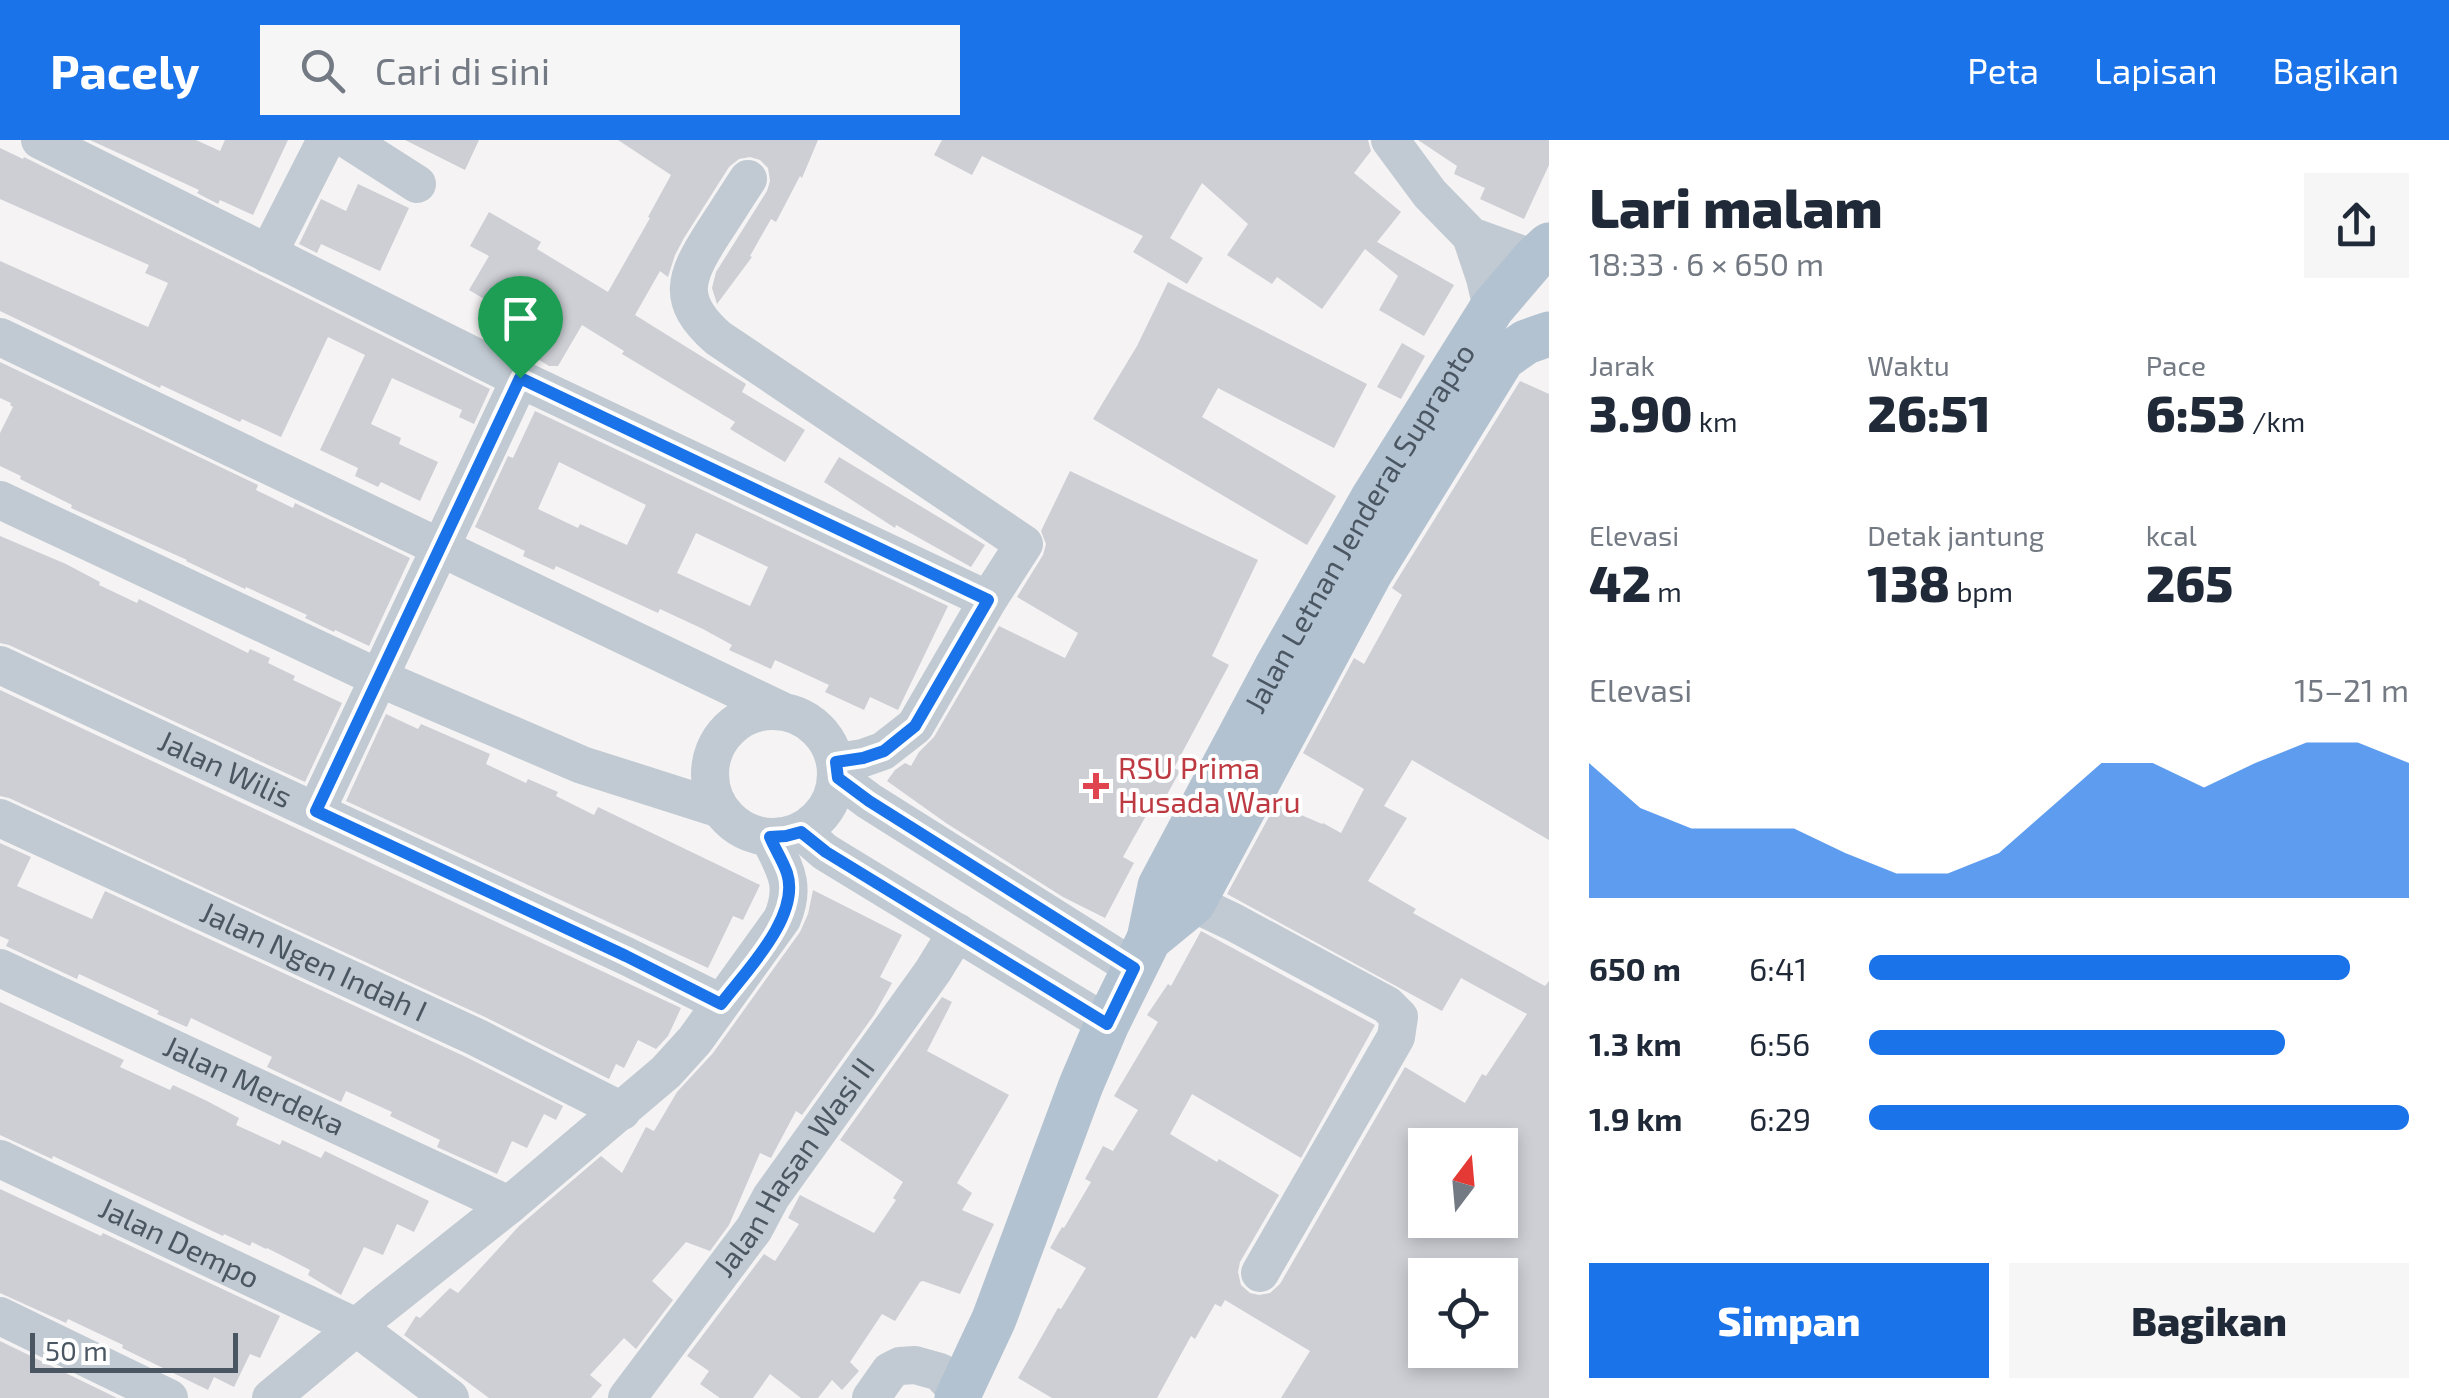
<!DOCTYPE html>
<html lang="id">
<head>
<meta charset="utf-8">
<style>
	:root { --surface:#fff; --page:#f6f6f7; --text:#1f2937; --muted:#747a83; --accent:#1a73e8 }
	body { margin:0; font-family:"Exo 2",sans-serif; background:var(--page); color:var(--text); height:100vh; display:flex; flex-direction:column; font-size:38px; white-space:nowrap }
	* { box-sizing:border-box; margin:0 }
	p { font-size:32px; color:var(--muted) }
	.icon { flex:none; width:55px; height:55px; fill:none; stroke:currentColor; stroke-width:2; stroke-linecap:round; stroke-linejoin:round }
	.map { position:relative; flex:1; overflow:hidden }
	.drawer { display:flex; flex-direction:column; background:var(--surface); width:900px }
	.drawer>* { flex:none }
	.needle { width:65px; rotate:16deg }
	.fabs { position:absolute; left:1408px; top:988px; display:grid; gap:20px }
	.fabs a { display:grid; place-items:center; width:110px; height:110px; border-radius:0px; background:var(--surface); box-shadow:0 5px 15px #0003; font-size:50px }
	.scale { position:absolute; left:30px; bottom:25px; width:208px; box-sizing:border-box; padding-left:10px; border:5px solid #4a5661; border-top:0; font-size:28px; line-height:35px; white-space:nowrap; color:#4a5661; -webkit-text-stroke:8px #fff; paint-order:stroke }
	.pin { position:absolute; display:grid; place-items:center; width:85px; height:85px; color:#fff; margin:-102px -42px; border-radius:50% 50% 50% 0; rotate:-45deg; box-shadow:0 0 10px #0007 }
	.pin .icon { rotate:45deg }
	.round { display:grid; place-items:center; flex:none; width:105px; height:105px; border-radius:0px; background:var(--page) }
	.head { display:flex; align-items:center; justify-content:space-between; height:170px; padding:0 40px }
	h1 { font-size:55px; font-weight:800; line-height:75px }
	.metrics { display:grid; grid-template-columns:repeat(3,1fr); gap:15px; height:170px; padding:10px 40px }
	.metrics div { display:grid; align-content:center }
	.metrics b { font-size:50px; font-weight:800 }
	.metrics small { font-size:28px; font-weight:400 }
	.metrics p { font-size:28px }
	.chart { height:280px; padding:20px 40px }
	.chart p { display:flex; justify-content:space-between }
	.chart svg { width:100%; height:180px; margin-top:10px; fill:var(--accent); opacity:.7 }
	.cta { display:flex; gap:20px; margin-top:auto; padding:20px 40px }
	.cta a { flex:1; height:115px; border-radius:0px; background:var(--accent); color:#fff; font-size:40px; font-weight:800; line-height:115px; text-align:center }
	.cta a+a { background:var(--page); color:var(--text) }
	ul { padding:0 40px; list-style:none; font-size:32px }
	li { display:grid; grid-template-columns:160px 120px 1fr; align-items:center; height:75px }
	li i { height:25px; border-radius:12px; background:var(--accent) }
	header { display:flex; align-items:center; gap:60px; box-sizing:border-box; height:140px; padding:0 50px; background:var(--accent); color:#fff }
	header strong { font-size:48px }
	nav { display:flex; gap:55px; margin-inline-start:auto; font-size:35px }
	.search { width:700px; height:90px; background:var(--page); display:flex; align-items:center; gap:25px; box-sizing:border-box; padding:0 35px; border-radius:0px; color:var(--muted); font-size:38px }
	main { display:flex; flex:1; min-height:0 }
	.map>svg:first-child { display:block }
	.building { fill:#cdcfd5; fill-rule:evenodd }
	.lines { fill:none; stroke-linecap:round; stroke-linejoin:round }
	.minor { stroke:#c1cad2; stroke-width:38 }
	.major { stroke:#b3c2d1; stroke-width:45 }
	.route-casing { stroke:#fff; stroke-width:20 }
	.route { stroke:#1a73e8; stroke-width:12 }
	.health-dot { fill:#e0444e; stroke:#fff; stroke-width:4 }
	.labels { text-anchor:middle; stroke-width:8; stroke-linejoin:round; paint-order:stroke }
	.street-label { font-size:30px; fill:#4a5661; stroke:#fff }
	.health-label { font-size:30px; fill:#be3a42; stroke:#fff; text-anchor:start }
</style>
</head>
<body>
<header>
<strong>Pacely</strong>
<div class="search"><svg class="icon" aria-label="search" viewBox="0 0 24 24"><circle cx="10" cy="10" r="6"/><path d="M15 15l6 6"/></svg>Cari di sini</div>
<nav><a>Peta</a><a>Lapisan</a><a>Bagikan</a></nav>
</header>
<main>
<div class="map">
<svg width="1549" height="1258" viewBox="0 0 1549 1258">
	<rect width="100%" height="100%" fill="#f5f3f3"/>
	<path class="building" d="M90,0H196L220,11L225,0H288L253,75L220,60L218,64L197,53L199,50Z
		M405,0H479L465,30Z
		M618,0H818L802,38L800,36L776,82L771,79L750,116L752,117L717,164L712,148L716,132L767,51L770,41L768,28L760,20L750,17L739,19L729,27L684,98L675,115L668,137L660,131L635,175L746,244L742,252L805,290L785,322L730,289L735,282L622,214L624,211L582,185L558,226H549L518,207L530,186L469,150L489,116L470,106L489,72L541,102L537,109L608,152L650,78L648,77L671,35Z
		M942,0H1368L1371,11L1354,33L1401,72L1377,102L1454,145L1424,196L1379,170L1398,136L1365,109L1322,169L1277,137L1272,144L1227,115L1248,84L1202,43L1170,98L1203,118L1187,144L1133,112L1143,96L982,16L972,35L934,15Z
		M1418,0H1549V25L1524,79L1480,59L1485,48L1454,34L1457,26Z
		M0,8L23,19L24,17L28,19L490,249L474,284L459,277L462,270L392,238L371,284L401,298L399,304L438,322L420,361L381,342L378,347L355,336L358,328L320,310L365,215L328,197L281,297L242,279L240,282L161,245L160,248L0,171V121L148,187L168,143L145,133L149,125L0,59Z
		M358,44L409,68L380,131L321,104L317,113L299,104L321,59L346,71Z
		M1168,142L1367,244L1334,308L1218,248L1202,277L1336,356L1307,405L1093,279L1137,206Z
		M1402,203L1425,216L1401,259L1377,247Z
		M0,222L258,345L256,350L293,368L295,363L410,418L369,506L335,490L334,492L305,478L307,475L246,447L245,449L186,421L187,420L71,368L72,365L20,339L21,336L0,326V293L13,267L10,265L11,263L0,258Z
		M1520,241L1549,254V700L1412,620L1384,666L1407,678L1368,741L1416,769L1413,773L1545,846L1549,841V1258H1281L1310,1211L1225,1160L1221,1167L1215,1164L1195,1199L1191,1196L1157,1258H1052L1018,1238L1058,1168L1061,1169L1086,1128L1050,1108L1062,1087L1064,1088L1091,1042L1085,1039L1103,1006L1113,1011L1138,970L1114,956L1158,882L1147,875L1168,844L1171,846L1201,791L1375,885L1301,1018L1192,954L1170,994L1217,1022L1219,1019L1279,1055L1240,1122L1238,1132L1241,1145L1250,1153L1259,1155L1270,1153L1280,1144L1405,927L1465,963L1482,934L1486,936L1527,874L1461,838L1442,871L1227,754L1276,664L1322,684L1323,683L1341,693L1364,649L1303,613L1354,518L1364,524L1402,455L1392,448ZM1425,1005H1500V1080H1425ZM1425,1135H1500V1210H1425Z
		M535,271L948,466L898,570L870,557L864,570L825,552L829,545L775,520L771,529L729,510L732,505L703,489L660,469L658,473L556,426L554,430L523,416L525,411L475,387L508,316L513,318ZM559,322L646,365L627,405L580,384L578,388L538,369ZM696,393L768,427L750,466L677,433Z
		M839,317L985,405L971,427L896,385L895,388L824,342Z
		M1070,331L1258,420L1212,516L1229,525L1174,628L1180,631L1164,660L1157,656L1123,717L1134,723L1105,778L1063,757L946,683L887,641L895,630L905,623L911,626L919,612L934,597L999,486L1065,518L1078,493L1017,457L1043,415L1046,404L1041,391Z
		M0,396L66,424L100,442L99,445L137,463L139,459L248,513L250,509L270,518L268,523L295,536L293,540L342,563L305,642L9,505L0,503Z
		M0,550L681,868L668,896L656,909L638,900L624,928L616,924L609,939L485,877L9,658L0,656Z
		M386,574L418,589L421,584L451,597L490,614L486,624L526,643L528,639L558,652L556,656L594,675L598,667L760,745L743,780L733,776L708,828L346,661Z
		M0,703L31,717L17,746L92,779L105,751L466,917L563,966L556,980L544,974L527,1008L512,1001L497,1034L437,1007L440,1000L390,976L392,972L346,951L341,962L267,927L272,917L191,878L187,887L157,874L159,871L79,834L77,839L6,806L9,800L0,796Z
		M813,750L902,795L880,837L892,843L874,875L802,975L796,971L771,1018L760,1013L729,1085L710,1111L686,1102L652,1141L673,1160L636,1209L624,1198L590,1235L602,1245L591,1258H489L404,1195L416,1176L420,1178L450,1148L458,1153L519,1086L601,1016L622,1033L646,987L654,991L677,952L713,913L800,792L808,774Z
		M942,857L952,862L927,911L1009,955L957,1043L972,1053L962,1070L994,1084L960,1154L923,1141L920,1142L895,1181L882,1174L850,1222L859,1231L842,1250L832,1240L818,1258H801L770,1234L753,1258H720L700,1244L709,1231L687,1216L764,1114L775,1121L799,1084L788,1078L800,1055L874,1093L896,1060L893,1058L903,1042L840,1000Z
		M0,862L124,920L120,927L170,950L173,945L207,961L239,978L236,985L280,1005L282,1000L321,1018L325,1011L429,1061L414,1092L397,1084L383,1115L364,1107L341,1155L308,1135L310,1130L267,1108L266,1109L252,1102L250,1106L224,1094L223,1096L53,1016L52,1019L0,995Z
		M0,1049L101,1096L103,1093L280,1176L260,1218L250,1214L234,1247L214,1237L208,1250L122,1208L123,1205L68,1179L66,1183L0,1153Z
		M0,1201L117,1258H0Z"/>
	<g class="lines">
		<g class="minor">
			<path d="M40,0L520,239L988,460"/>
			<path d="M348,0L417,44"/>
			<path d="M1390,0L1430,54L1471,96L1534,119"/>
			<path d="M748,39C736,57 725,75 713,93C685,137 675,160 718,198L1024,404L988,460L915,586L883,611L863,618L837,622"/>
			<path d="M1471,96L1485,138L1492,168"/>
			<path d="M268,114L326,0"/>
			<path d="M0,197L780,570"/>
			<path d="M0,360L379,538L582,625L720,669"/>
			<path id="s1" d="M0,525L626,816L721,863"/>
			<circle cx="773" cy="634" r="63"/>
			<path d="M838,638L869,661L1134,828"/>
			<path d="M316,671L520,239"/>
			<path id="s2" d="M0,678L476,897L622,971"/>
			<path d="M801,691L825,712L1107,884"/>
			<path d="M1166,750L1233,782L1387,865L1399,877L1396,897L1260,1133"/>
			<path id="s3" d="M0,828L509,1065"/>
			<path id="s4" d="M0,1019L356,1187L450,1258"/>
			<path d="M0,1176L169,1258"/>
			<path d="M271,1258L378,1169L509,1065L666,932L695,900L782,779C797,744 784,728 769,697"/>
			<path id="s5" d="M627,1258L754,1089L771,1057L933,831L957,792"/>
			<path d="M871,1258L890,1231L900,1226L915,1225L940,1232L960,1254"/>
		</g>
		<g class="major">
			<path d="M1149,799L1193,763L1369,435L1503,218L1526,202L1549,194"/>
			<path id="s6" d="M957,1258L994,1179L1081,945L1107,884L1149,799L1160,746L1276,528L1373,358L1492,168L1534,119L1549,105"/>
		</g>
	</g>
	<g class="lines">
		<defs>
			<path id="route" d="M520,238L988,460L915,586L884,611L863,618L836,622L838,638L869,661L1134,828L1107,884L826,712L801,692L786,696L770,697C775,709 783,721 787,733C801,776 746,831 721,864L626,816L316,671Z"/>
		</defs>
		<use href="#route" class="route-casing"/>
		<use href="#route" class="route"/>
	</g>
	<path class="health-dot" d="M1091 631h10v10h10v10h-10v10h-10v-10h-10v-10h10z"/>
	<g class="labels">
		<g class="street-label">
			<text dy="10" stroke="none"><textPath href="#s6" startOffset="962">Jalan Letnan Jenderal Suprapto</textPath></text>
			<text dy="10" stroke="none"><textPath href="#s1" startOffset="248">Jalan Wilis</textPath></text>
			<text dy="10" stroke="none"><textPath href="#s2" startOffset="345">Jalan Ngen Indah I</textPath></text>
			<text dy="10" stroke="none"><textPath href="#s3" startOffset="280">Jalan Merdeka</textPath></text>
			<text dy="10" stroke="none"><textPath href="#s5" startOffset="285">Jalan Hasan Wasi II</textPath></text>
			<text dy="10" stroke="none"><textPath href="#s4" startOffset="198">Jalan Dempo</textPath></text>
		</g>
		<g class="health-label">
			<text x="1118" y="639">RSU Prima<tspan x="1118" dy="34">Husada Waru</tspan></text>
		</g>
	</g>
</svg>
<div class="fabs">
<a><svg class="needle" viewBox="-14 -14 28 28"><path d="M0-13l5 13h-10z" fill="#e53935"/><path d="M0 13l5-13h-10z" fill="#747a83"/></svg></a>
<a><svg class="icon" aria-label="locate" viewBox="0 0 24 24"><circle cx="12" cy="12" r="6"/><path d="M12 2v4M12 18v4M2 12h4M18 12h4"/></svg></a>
</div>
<div class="scale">50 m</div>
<div class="pin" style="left:520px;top:238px;background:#1e9e55"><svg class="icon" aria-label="arrive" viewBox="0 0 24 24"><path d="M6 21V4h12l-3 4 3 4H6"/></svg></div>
</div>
<section class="drawer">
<div class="head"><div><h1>Lari malam</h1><p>18:33 · 6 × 650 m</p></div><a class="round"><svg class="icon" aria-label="share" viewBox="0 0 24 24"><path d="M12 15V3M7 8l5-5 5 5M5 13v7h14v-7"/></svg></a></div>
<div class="metrics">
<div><p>Jarak</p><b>3.90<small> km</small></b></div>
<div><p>Waktu</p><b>26:51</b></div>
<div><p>Pace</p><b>6:53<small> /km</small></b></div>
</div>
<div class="metrics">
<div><p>Elevasi</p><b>42<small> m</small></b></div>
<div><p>Detak jantung</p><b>138<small> bpm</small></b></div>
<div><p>kcal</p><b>265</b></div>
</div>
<div class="chart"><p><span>Elevasi</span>15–21 m</p>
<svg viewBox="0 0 160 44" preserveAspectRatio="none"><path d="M0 44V11L10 22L20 27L30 27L40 27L50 33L60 38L70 38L80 33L90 22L100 11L110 11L120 17L130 11L140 6L150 6L160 11V44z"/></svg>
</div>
<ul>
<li><b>650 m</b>6:41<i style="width:89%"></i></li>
<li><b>1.3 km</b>6:56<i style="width:77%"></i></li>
<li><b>1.9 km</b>6:29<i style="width:100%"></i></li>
</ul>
<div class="cta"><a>Simpan</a><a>Bagikan</a></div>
</section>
</main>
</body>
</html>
